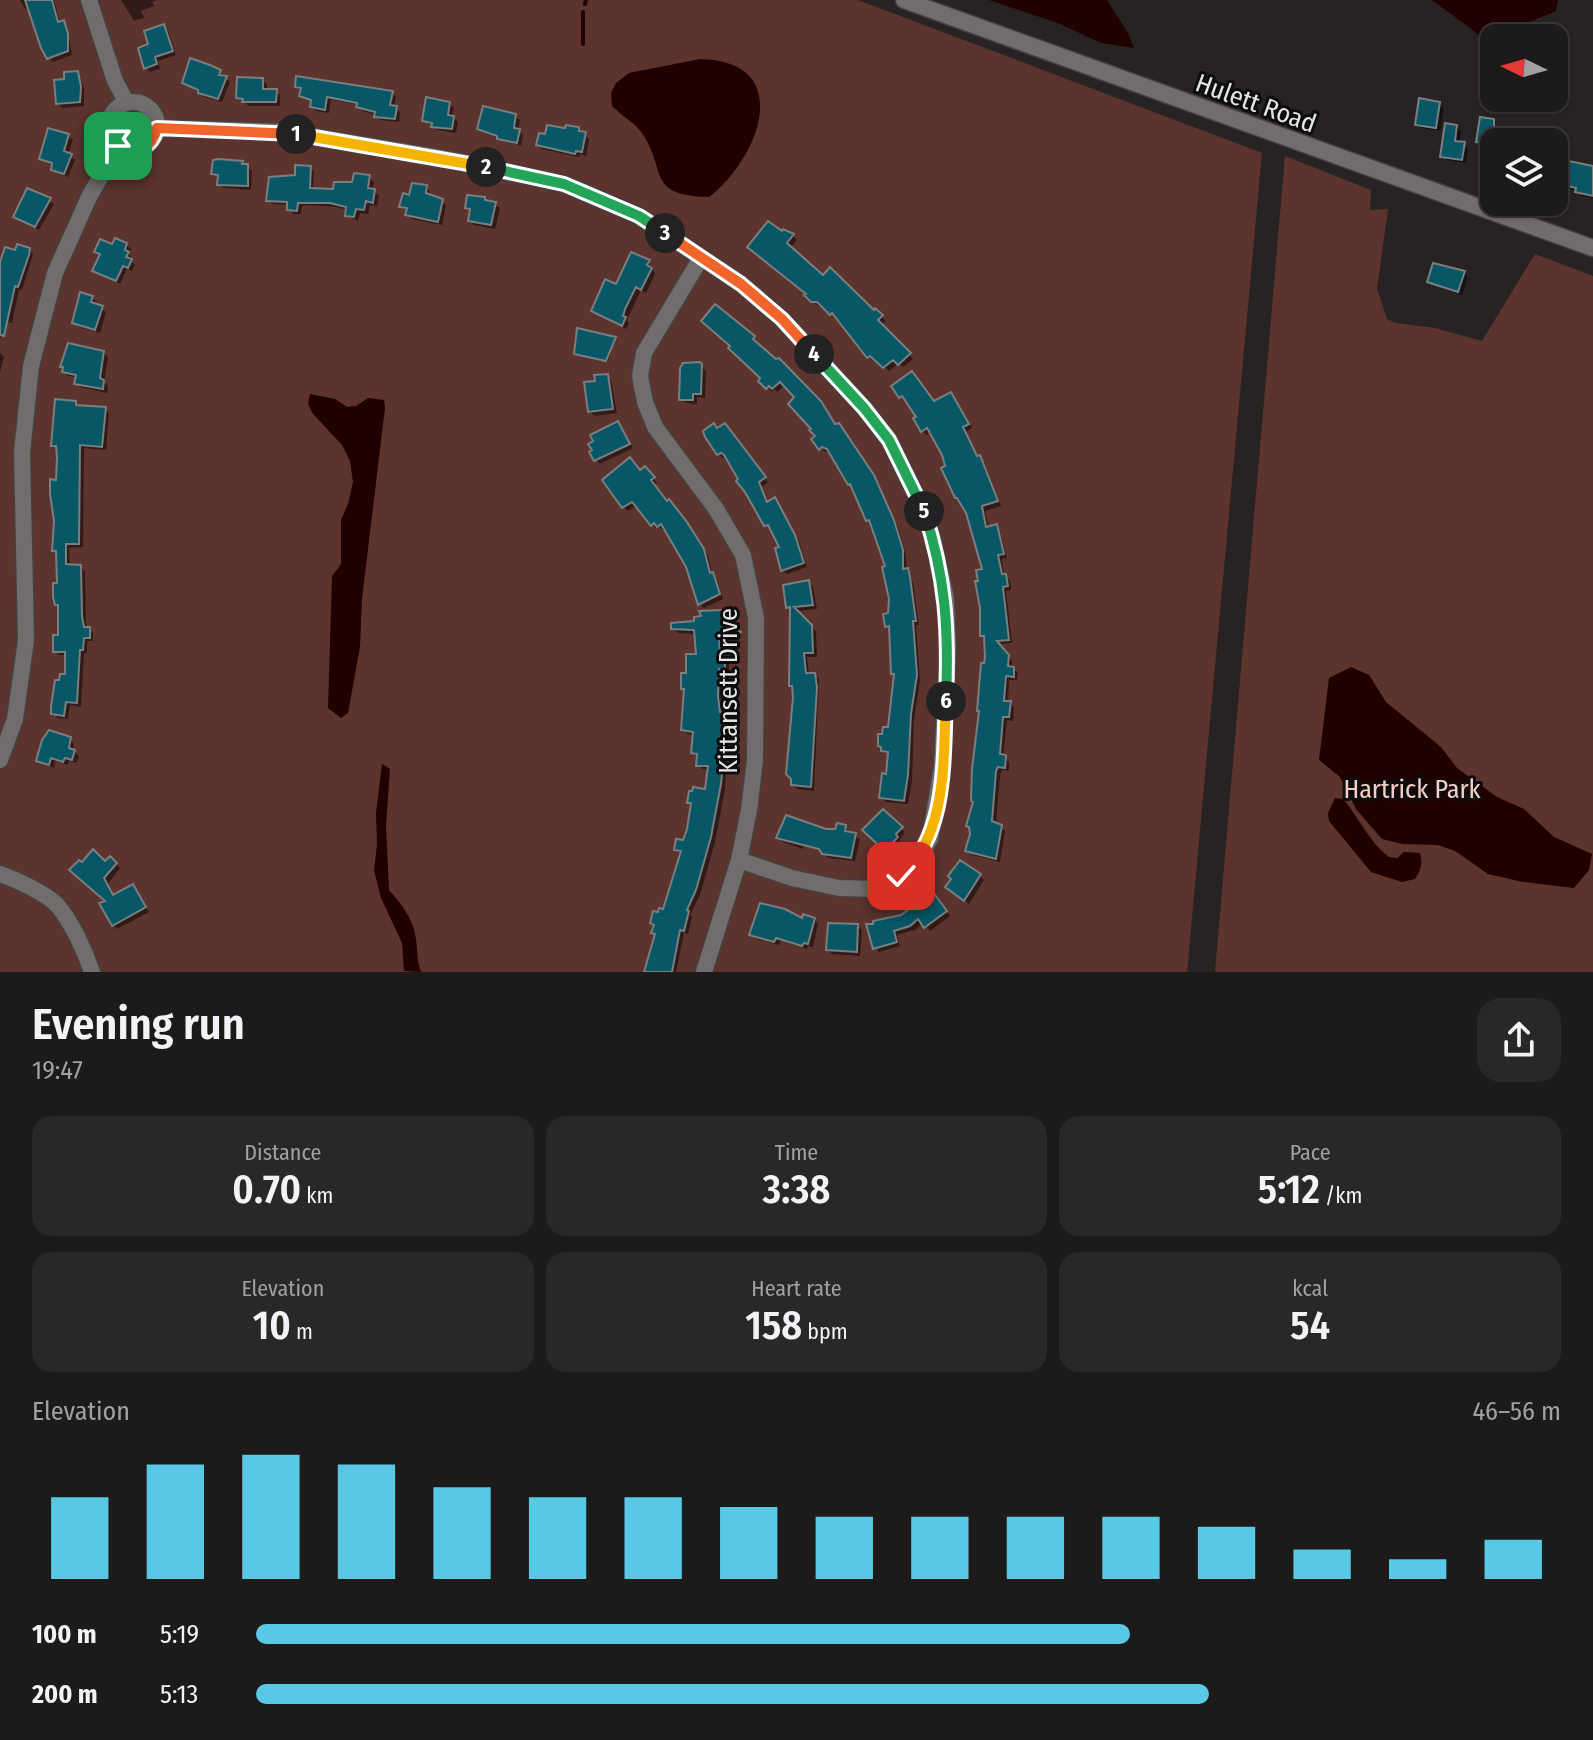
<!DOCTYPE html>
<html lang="en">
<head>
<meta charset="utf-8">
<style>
	:root { --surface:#1d1a1a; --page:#2a2727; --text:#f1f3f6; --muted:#a0a1a2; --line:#3b3839; --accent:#59c8e4 }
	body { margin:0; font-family:"Fira Sans Condensed",sans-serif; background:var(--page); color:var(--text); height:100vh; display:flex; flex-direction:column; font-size:30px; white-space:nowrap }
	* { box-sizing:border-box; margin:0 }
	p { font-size:26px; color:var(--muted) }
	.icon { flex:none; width:44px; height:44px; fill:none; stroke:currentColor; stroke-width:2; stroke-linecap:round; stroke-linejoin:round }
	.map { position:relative; height:972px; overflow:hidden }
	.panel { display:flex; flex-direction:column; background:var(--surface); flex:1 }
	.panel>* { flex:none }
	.needle { width:52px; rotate:275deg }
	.fabs { position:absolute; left:1480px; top:24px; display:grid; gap:16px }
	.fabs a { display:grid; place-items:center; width:88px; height:88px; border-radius:16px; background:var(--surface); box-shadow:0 2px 6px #0004,0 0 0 2px var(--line); font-size:40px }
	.pin { position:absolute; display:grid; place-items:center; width:68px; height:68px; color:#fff; margin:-34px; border-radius:16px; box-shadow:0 4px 12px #0006 }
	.km { position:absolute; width:40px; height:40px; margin:-20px; border-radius:50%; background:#222; color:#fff; font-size:22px; line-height:40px; text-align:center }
	.round { display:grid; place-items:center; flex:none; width:84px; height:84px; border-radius:24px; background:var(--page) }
	.head { display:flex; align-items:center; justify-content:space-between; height:136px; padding:0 32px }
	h1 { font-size:44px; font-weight:600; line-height:60px }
	.metrics { display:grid; grid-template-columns:repeat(3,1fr); gap:12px; height:136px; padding:8px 32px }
	.metrics div { display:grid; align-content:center; border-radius:20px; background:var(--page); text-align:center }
	.metrics b { font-size:40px; font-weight:600 }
	.metrics small { font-size:22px; font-weight:400 }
	.metrics p { font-size:22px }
	.chart { height:224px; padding:16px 32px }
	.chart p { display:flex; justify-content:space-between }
	.chart svg { width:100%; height:144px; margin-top:8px; stroke:var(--accent); stroke-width:6 }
	ul { padding:0 32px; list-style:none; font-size:26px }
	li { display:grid; grid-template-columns:128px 96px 1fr; align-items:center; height:60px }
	li i { height:20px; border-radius:10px; background:var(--accent) }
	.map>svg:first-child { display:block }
	.green { fill:#5c342d }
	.water { fill:#210000 }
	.shadow { fill:#0007 }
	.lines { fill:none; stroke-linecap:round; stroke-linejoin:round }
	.stream { stroke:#210000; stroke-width:4 }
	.building { fill:#085767; stroke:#7a7e7f; stroke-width:2 }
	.minor-casing { stroke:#444140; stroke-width:19 }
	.minor { stroke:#716d6c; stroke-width:16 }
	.split-1-casing { stroke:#fff; stroke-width:16 }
	.split-2-casing { stroke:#fff; stroke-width:16 }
	.split-3-casing { stroke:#fff; stroke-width:16 }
	.split-4-casing { stroke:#fff; stroke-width:16 }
	.split-5-casing { stroke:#fff; stroke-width:16 }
	.split-6-casing { stroke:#fff; stroke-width:16 }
	.split-7-casing { stroke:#fff; stroke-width:16 }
	.split-1 { stroke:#f0652b; stroke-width:10 }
	.split-2 { stroke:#f5b400; stroke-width:10 }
	.split-3 { stroke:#22a559; stroke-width:10 }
	.split-4 { stroke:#f0652b; stroke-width:10 }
	.split-5 { stroke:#22a559; stroke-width:10 }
	.split-6 { stroke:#22a559; stroke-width:10 }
	.split-7 { stroke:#f5b400; stroke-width:10 }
	.labels { text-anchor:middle; stroke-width:6; stroke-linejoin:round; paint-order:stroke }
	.street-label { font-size:26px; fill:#e7e5e4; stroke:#0e0d0d }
	.park-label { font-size:26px; fill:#f7cdc6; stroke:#0e0d0d }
</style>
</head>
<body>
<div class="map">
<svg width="1593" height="972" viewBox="0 0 1593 972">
	<rect width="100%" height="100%" fill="#272323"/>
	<path class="green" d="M0,0H858L1262,153L1187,972H0Z
		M1285,156L1371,190L1370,210L1388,209L1377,289L1387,319L1396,323L1435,328L1482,341L1535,254L1593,276V972H1215Z"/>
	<path class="water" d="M989,0H1107L1128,33L1134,48L1101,43L1058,23Z
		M1432,0H1558L1556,11L1486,40Z
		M700,59C797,61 759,159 709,197C647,195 667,174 644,136C636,122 622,117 612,106L611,93L616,83L629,73Z
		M310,394L335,399L347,407L356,406L368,398L384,400L385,408L362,599L360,647L348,713L341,718L328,708L332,576L341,564V520L348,504L353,482L350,461L342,445L313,414L308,404Z
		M1351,667L1369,675L1386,702L1441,747L1457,768L1497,797L1524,809L1554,837L1592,854L1589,870L1574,888L1523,882L1488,874L1455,851L1438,845L1403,844L1382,839L1356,809L1340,777L1319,760L1329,678Z
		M382,764L390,769L386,825L389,890C400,902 412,917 415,934C418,947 416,959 421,972L404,971L402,943L381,898L374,870L377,845L376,813Z
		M1335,798L1343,799C1360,819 1369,842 1389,857L1397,858L1404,852L1420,853C1423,864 1421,870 1415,879L1402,882L1371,872L1329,821L1328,813Z"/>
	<path class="shadow" d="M20,0H54L60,23L67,27L72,55L53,62L49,57L30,8L25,9Z
		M121,0H157L152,2L154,6L141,11L144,18L134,21Z
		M164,26L168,30L176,55L158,61L160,69L150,72L146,68L151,45Z
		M220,72L230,82L222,102L204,97L184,82Z
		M77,74L84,88V106L62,108L58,103L66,81Z
		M262,80L267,84V91H276L280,95V106H249L238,98Z
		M297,86L392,93L396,97L394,108L400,112L399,122L380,120L376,115L363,111L359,105L331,100L329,113L316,111L312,107V102L301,96L302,91Z
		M1439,103L1444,108L1440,131L1421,128L1417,124Z
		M449,104L454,108L452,117L458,122L456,133L438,130L424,120Z
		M515,116L520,120L518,131L523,135L521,146L484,133L479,129Z
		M1457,127L1461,131L1459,144L1468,149L1466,163L1447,160L1442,156Z
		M578,129L589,139L586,156L580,154L579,157L542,149L538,145L547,136Z
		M68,136L73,140L68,155L75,160L68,177L57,173L53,169L54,165L42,158Z
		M242,163L252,171L251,190L223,188L219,184V178L213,173Z
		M310,168L314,172L313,190L334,192L369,177L374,182L372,191L379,195L377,206L370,205L368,214L360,213L358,221L347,215L348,210L336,207L309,205L302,206L301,214H293L289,205L273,204L268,200Z
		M1593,169V198L1582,196L1578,191L1563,187L1559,183Z
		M426,187L430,192L429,197L446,205L442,225L412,219L407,215L408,211L402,206Z
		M28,190L54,204L39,230L16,217Z
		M484,199L500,208L495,229L474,225L470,220L472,212L467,207Z
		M782,234L792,235L797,240L790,248L823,278L874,312L875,311L886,321L880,326L913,359L903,367L899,363L889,371L876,359L873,361L837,316L823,306H818L807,295Z
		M126,245L131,249L129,254L132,258L131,261L135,265L132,271L127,269L120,284L95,271L101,256L97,251Z
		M29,249L33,254L22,290L19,289L12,323L6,322L0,339V270L16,253Z
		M649,262L655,274L646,293L641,290L627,320L629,323L626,329L594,311L617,287Z
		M1464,273L1468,277L1462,295L1434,285L1429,281Z
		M92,298L97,302L96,306L106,312L100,333L79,327L74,322Z
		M725,313L758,342L756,345L852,440L878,482L898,527L906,556L907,570L913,583L919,625H916L920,681L914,719L912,781L908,804L886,802L881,797L888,776L889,755L883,750L890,729L896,676L893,673L891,630L887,626L891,599L887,568L872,524L854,488L828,450L825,452L821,448L797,397L785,385L778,392L774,389L772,392L760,381L763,378Z
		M615,338L608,362L578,355Z
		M103,352L108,357L104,382L108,386L107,393L80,387L76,383L77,377L68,376L64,372L62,366Z
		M0,353L4,357L0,372Z
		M701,366L706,371L705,398L697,397V404L686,403L681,399Z
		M607,376L611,380L617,413L595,416L590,412L597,383Z
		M894,387L934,403L951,394L955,399L972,428L966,432L979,458L984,462L1001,506L985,511L989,528L996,526L1000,531L1007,558L1002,559L1004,575L1010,580L1011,590L1006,591L1012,643L999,644L1012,661V668L1018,673L1017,680H1009L1008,703L1014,707L1013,721L1007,720L1003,757L1009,762V771L1002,770L1000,776L996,825L1005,831L1000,862L972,855L967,851L972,834L986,665V639L982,635L984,570L968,512L956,497L947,467L931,432L927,435L922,431L918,417Z
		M75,403L78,407L105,409L109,413L106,450L84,448L83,547L69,548L70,566L80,567L85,571L86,622L87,629L93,633V641H87V653H84L81,707L70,705L68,719L58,718L53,713L67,677V655H59L55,651L60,637L58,554L54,551L59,450L53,445Z
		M618,423L633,448L600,464L596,460Z
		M729,429L768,482L762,487L769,503L775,499L779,504L799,541L807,567L787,574L782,570V548L726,456L723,458L718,454V430Z
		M645,469L657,483L654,485L691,529L708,556L712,574L717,579L723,599L704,608L699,604L688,567L665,528L663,530L659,526L656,529L637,505L628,511L624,507L641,472Z
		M809,582L813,587L817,609L795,611L816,631L817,657H807L809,675H814L819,679L814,791L797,789L793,785L794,689L791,685L792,611L788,607Z
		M721,612L725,616L727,629L743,636L723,638L724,655L729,661V672H722L723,714L729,718L725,789L715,842L700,895L690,915L692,917L688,934L684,933L676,972H646L682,855L676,849L684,843L692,805L689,802L707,791L709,770L703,769L698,765L697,757L693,752L694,735L688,734L684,730L686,691L683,688L698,656L696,634L678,633L673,629L696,623Z
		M70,739L74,744L73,751L79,756L76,763L69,761L68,765L55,761L54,768L38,760Z
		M883,812L905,832L899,840L901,843L890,853L865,830Z
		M845,826L849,834L860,839L855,861L828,858L823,851L804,846L803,849L783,842L778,838L836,831Z
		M110,859L120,868L108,884L114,896L133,887L149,912L117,929L113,925L108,902L72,870L105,863Z
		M980,876L984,880L969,904L952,891Z
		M937,899L950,916L930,931L923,923L915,930L897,935L900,946L879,952L875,948L902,916Z
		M814,919L818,924L813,947L808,946L807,949L781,941L779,945L756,939L751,934Z
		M857,926L862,930L860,956L832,954L828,950Z"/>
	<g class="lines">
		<path class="stream" d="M585,4L586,0
			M583,44V12"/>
	</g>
	<path class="building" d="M25,0H52L58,22L64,20L68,34V51L47,59L41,48Z
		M164,24L173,51L155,57L157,64L144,69L138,48L148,44L144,31Z
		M190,58L210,65L221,70L219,75L227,76L218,99L198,93V90L182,83Z
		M78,71L81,87L80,102L56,104L54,80L64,79V72Z
		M296,76L393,91L390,105L397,106L395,119L374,117L375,112L356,107L357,103L327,97L325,110L310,107L311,100L299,96L301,88L295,87Z
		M237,77L263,78V89H277L276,102H242L243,99L236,98Z
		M426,97L450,102L448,115L454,116L452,129L431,127L432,123L422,121Z
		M1419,98L1440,102L1436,128L1415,125Z
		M483,106L516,114L514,128L520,129L517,143L497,139V136L477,129Z
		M1480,117L1494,119V144L1476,142Z
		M1445,123L1457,125L1455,141L1465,142L1462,160L1440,157Z
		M547,125L565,128L566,125L579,127V131L586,132L582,152L576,151L575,154L536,145L539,133L545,134Z
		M48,128L69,134L64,151L72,154L64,174L51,170L52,163L39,159Z
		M218,159L243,161L242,164H248V186L217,185L218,175L211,174L213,160Z
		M1559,159L1593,166V196L1575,192L1576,188L1556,183L1558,178L1555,177Z
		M295,165L311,166L310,188L333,189L334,182H352L354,173L370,175L368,188L375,189L373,203L366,201L364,210L356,209L354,217L345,216L346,207L330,203H298L297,211L287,210V202L266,201L269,177L295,175Z
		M412,183L427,185L426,193L443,199L438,222L405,215L407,208L399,207L403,193L409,195Z
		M27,188L51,198L35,227L13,217Z
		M467,195L485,197V200L496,202L491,225L468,221L470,209L465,208Z
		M768,221L782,231L783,229L794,234L787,243L823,275L830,267L874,310L875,308L883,315L878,320L911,353L898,365L893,360L883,368L870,356L867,358L832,313L830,315L817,302H811L804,295L806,294L747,247Z
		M115,238L127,243L125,250L129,252L126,257L132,259L128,268L123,266L116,281L92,271L100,254L94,252L100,239L112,244Z
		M17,244L30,248L29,255L18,287L15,286L4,336L0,335V262L5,247L15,250Z
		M631,252L650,260L647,265L652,268L641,290L636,287L625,309L623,316L626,317L622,326L591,311L605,279L616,284Z
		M1433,263L1465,271L1458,292L1427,282Z
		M80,292L93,296L91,302L103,306L95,330L72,323Z
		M715,304L755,336L753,339L776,359L779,358L821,401L835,424L839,423L874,475L894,520L903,550V569L908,568L910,577L916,621H913L917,675L911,714L908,775L904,801L879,798L882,773L886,774L888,752L881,751V747L878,746V734H882L883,727H888L894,674H891L889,626L885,627L883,614L888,613L889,599L882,567L885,566L869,520L866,521L850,484L848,485L827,449L822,447L819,450L811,439L815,436L809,430L811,429L788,404L794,397L780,382L772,389L769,386L766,389L758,381L760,378L728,348L730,346L701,321Z
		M577,328L616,337L606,361L574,354Z
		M68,343L104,351L100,378L104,380L103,389L74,384L76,375L62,372L63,367H60Z
		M700,362L702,364L701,394H693V400H679L680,368L683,363Z
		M912,371L934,401L951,392L969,424L963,427L977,456L980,455L998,501L982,506L986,527L997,524L1004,554L998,555L1002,574H1006L1008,586L1003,587L1009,640L997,641L1009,655L1008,666L1014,667V677L1006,676L1004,701H1011L1009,717H1003L1000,754L1006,755L1005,768L998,767L996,771L992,821L1002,825L996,859L965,851L970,834L969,827L966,826L973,802L971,801L972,769L979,711H977L981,663H984L985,658L984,636H980V608L975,581H978L976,570L982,569L966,513L957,498H955L941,468L945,466L942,455L927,428L921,432L913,418L916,417L902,396L899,398L891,386Z
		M608,374L613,409L588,412L584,382L595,381L594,375Z
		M55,399L76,401V405L106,407L102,447L80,445L79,544H66V564L81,565L82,616L84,627H90V638H84L83,650H80L77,703L66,702L64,716L51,714V706L55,680H59L60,674H65V652H53V635H58V605H55L53,597V583H57L56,551H52L54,521L50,494V479L56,480L57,457L56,446H51Z
		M618,421L630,444L594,461L589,452L592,450L588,444L593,441L590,435Z
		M714,423L717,428L725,423L766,477L759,482L767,502L775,497L795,535L804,563L781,571L775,548L779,547L768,525L764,526L745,492L736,481L738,479L724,455L721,453L717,455L705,437L703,431Z
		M630,457L640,470L645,466L655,477L651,480L667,501L669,499L687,522L704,549L710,573L713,572L720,594L698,605L686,567L661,524L657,527L654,523L651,526L632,502L622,508L602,480Z
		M809,580L813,605L794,607L812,625L813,653H804L806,673H815L817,687L811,787L791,785V779L786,774L793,697L792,686H789L790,607L786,608L783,585Z
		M722,610L723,626L742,632L719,635L720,654H725V668L719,669L718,696L720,712H726L725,740L721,784L711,837L696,890L687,910L689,911L684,931L680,930L672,972H644L655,934L651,933L654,925L650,923L653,911L658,912L659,908L663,909L681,851L674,850L676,839L683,840L687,829L691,803H687L689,791H692L693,787L705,789L708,766H696L697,754L691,753L693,732L681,730L684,689H681V673H686V654H696L694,630L671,629V623L694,621V617L701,616L699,611Z
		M49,730L71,737L69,748L75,750L72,760L65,758L63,762L51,758L49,765L36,761L42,740Z
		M883,809L903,827L896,834L898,837L885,851L862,830Z
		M786,815L826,829H835L837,823L846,825L845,831L856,833L851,858L822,854L819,849L776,838Z
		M93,849L105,861L110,856L117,863L104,878L113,895L133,884L146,907L112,926L99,903L105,901L69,870L79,860L82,862Z
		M960,860L981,874L964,901L945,887L951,879L948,876Z
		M933,892L947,911L924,928L918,919L910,926L894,931L897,942L873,949L866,924H873V921L901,915Z
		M760,903L785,909L802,918L803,914L815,918L808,944L804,943L802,946L776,938L774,942L749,935Z
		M828,923L858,924L857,952L826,950Z"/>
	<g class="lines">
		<defs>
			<path id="minor" d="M89,0L115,81L127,103
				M904,0L1593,248
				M109 126a24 24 0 1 1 48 0a24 24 0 1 1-48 0Z
				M157,128L287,132L446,159L564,184L639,216L741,284L782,319L864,408L889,440L923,510L933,539L946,598L948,648L942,766L930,839L915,864L901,876L876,889L839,888L792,878L739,860
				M701,258L644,353L640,376L645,402L655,427L716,509L743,555L756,618L755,760L749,810L739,860L704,972
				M0,760L15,719L26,640L22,452L31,366L55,273L89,197L118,146
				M0,874C15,879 45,893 56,904C71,920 85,951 92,972"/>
		</defs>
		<use href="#minor" class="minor-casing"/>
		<use href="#minor" class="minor"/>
	</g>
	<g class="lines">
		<defs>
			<path id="split-1" d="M118,146C137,155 152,148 157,128L296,134"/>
			<path id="split-2" d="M296,134L486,167"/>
			<path id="split-3" d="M486,167L564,184L639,216L665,233"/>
			<path id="split-4" d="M665,233L741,284L782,319L814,354"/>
			<path id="split-5" d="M814,354L864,408L889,440L924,511"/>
			<path id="split-6" d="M924,511C946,577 949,631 946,701"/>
			<path id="split-7" d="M901,876C948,834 943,759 946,701"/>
		</defs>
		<use href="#split-1" class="split-1-casing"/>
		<use href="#split-2" class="split-2-casing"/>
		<use href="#split-3" class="split-3-casing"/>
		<use href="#split-4" class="split-4-casing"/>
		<use href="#split-5" class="split-5-casing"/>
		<use href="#split-6" class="split-6-casing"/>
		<use href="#split-7" class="split-7-casing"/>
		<use href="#split-1" class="split-1"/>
		<use href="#split-2" class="split-2"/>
		<use href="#split-3" class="split-3"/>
		<use href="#split-4" class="split-4"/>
		<use href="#split-5" class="split-5"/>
		<use href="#split-6" class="split-6"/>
		<use href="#split-7" class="split-7"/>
	</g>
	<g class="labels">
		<g class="street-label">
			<text transform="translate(1256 103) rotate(20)" y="9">Hulett Road</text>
			<text transform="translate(728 691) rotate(-90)" y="9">Kittansett Drive</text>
		</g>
		<g class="park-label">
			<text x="1412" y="798">Hartrick Park</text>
		</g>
	</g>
</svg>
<div class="fabs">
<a><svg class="needle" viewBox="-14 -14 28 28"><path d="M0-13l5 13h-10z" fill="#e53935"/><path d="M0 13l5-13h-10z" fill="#a0a1a2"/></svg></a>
<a><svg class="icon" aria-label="layers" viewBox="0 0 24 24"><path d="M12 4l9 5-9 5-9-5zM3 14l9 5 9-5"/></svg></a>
</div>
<div class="pin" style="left:118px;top:146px;background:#1e9e55"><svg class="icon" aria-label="arrive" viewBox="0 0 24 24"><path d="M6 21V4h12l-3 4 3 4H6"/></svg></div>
<div class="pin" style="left:901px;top:876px;background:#d93025"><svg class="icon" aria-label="check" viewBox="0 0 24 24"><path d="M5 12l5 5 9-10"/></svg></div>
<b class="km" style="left:296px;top:134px">1</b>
<b class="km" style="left:486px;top:167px">2</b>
<b class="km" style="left:665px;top:233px">3</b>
<b class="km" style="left:814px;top:354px">4</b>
<b class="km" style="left:924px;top:511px">5</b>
<b class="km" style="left:946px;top:701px">6</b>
</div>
<section class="panel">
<div class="head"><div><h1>Evening run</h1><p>19:47</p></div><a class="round"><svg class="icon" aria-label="share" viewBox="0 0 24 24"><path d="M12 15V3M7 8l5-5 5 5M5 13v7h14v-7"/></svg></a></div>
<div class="metrics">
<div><p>Distance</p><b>0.70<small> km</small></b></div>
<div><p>Time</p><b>3:38</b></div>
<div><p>Pace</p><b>5:12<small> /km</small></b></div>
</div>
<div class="metrics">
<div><p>Elevation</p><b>10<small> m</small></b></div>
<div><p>Heart rate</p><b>158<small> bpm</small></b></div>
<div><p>kcal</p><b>54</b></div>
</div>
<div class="chart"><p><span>Elevation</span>46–56 m</p>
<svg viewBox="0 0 160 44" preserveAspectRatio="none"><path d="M5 44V19M15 44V9M25 44V6M35 44V9M45 44V16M55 44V19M65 44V19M75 44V22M85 44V25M95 44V25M105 44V25M115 44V25M125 44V28M135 44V35M145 44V38M155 44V32"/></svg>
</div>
<ul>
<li><b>100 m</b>5:19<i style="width:67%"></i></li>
<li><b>200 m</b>5:13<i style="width:73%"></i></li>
</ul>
</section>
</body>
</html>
